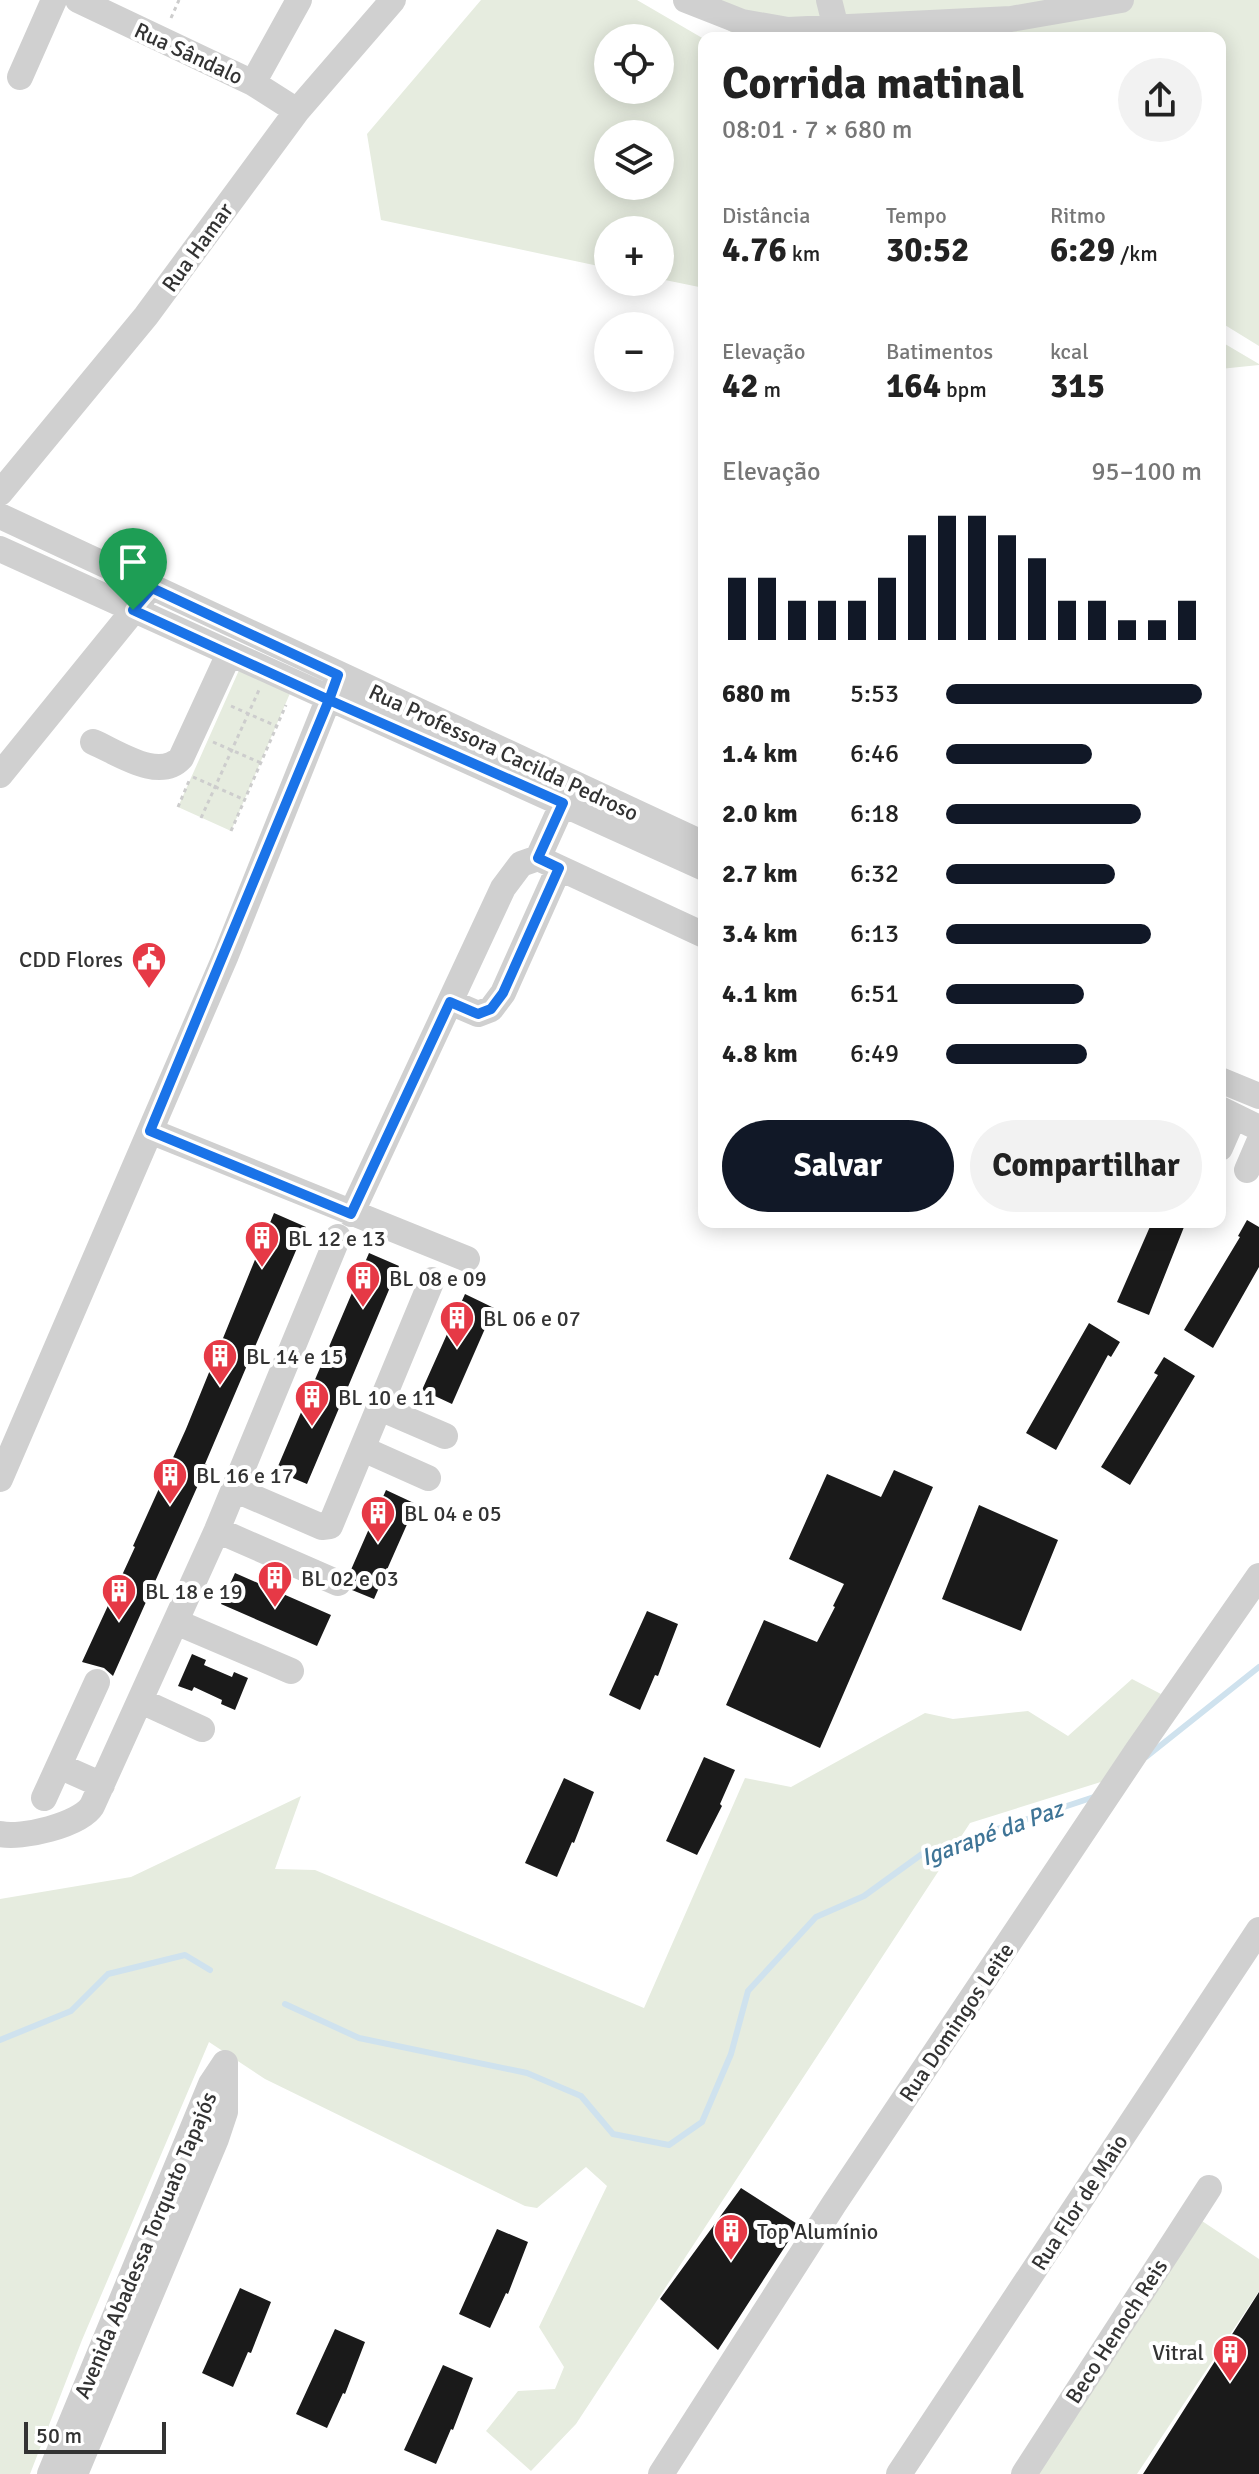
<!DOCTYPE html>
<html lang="pt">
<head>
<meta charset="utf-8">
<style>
	:root { --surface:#fff; --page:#f2f2f2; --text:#222; --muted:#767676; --accent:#111827 }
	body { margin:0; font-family:Signika,sans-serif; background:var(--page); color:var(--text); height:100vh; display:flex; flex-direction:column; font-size:30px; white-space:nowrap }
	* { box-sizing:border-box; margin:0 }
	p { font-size:26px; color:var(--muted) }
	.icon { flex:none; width:44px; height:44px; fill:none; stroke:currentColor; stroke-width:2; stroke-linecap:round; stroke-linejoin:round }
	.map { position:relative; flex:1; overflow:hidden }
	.details { position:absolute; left:698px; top:32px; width:528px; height:1196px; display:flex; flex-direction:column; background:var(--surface); border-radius:16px; box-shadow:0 4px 20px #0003 }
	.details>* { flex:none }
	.tools { position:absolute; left:594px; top:24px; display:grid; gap:16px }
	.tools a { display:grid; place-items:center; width:80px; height:80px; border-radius:50%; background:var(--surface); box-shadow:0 4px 20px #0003; font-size:40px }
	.scale { position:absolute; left:24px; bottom:20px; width:142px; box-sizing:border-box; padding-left:8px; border:4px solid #333; border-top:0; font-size:22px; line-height:28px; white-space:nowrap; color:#333; -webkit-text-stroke:6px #fff; paint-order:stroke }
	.pin { position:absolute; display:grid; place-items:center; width:68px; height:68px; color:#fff; margin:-82px -34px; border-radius:50% 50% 50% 0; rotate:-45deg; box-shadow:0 0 8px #0007 }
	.pin .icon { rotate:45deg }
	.round { display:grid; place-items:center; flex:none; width:84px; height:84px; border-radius:42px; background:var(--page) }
	.summary { display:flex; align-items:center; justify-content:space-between; height:136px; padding:0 24px }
	h1 { font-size:44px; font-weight:800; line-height:60px }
	.metrics { display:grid; grid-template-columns:repeat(3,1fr); gap:12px; height:136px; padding:8px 24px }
	.metrics div { display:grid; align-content:center }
	.metrics b { font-size:34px; font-weight:800 }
	.metrics small { font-size:22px; font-weight:400 }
	.metrics p { font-size:22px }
	.chart { height:224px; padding:16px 24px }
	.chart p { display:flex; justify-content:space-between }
	.chart svg { width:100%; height:144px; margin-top:8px; stroke:var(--accent); stroke-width:6 }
	.button { display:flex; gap:16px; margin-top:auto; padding:16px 24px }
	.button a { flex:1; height:92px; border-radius:48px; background:var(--accent); color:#fff; font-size:32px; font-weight:800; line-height:92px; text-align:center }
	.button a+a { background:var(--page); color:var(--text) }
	ul { padding:0 24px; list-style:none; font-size:26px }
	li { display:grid; grid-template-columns:128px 96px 1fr; align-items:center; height:60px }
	li i { height:20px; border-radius:10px; background:var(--accent) }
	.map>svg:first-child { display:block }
	.green { fill:#e6ecdf; fill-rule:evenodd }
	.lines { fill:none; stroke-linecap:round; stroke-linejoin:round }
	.stream { stroke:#cfe2ee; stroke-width:6 }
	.building { fill:#1a1a1a }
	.path { stroke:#cdcdcd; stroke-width:3; stroke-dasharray:4 4; stroke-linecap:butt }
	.minor { stroke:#d0d0d0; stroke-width:26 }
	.route-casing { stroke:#fff; stroke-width:16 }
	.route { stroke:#1a73e8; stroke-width:10 }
	.labels { text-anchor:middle; stroke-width:8; stroke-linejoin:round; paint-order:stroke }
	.street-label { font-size:22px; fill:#333; stroke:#fff }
	.poi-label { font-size:22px; fill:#333; stroke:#fff; text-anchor:start }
	.water-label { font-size:24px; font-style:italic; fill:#3f7597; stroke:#fff }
</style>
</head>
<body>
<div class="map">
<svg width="1259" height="2474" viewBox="0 0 1259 2474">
	<rect width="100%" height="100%" fill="#fff"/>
	<path class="green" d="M481,0H637L704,39V288L660,279V230H608V268L381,220L367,134ZM660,38V90H608V38ZM660,134V186H608V134Z
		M677,0H1259V346L1220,322V38H741Z
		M1220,341L1259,364V365L1220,369Z
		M240,668L291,691L231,831L178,807Z
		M1132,1679L1161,1694L1104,1781L970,1823L576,2424L531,2471L486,2431L518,2391L555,2389L564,2367L539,2327L607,2186L586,2167L537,2208L525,2206L265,2079L209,2042L82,2340L30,2474H0V1899L131,1877L301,1796L275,1869L315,1870L644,2008L745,1778L791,1787L925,1713L953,1719L1028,1711L1068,1736Z
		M1196,2217L1259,2259V2291L1137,2474H1028Z"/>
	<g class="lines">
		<path class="stream" d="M1146,1757L1259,1667
			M285,2004L359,2038L527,2073L581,2096L613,2134L669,2145L702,2122L731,2054L748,1991L816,1917L864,1896L922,1854L1097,1796
			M0,2040L71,2011L108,1974L185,1955L210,1970"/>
	</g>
	<path class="building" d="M274,1213L306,1227L205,1464L207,1465L113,1676L104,1668L82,1662L135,1547L133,1546L186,1429Z
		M1247,1220L1259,1227V1267L1213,1348L1184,1330L1240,1237L1238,1236Z
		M1152,1222H1186L1149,1315L1117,1302Z
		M369,1253L399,1266L307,1484L276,1471Z
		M465,1294L494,1308L452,1404L422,1390Z
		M1089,1323L1120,1342L1111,1357L1108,1355L1056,1450L1026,1433Z
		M1164,1357L1195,1376L1130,1485L1101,1467L1158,1375L1154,1373Z
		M894,1470L933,1487L820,1748L726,1705L764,1620L817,1642L835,1607L833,1606L844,1584L789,1559L827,1474L881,1497Z
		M386,1490L416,1504L374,1599L352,1590L354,1580L350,1572Z
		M979,1505L1058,1540L1021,1631L942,1599Z
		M235,1573L331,1615L317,1646L221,1604Z
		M647,1611L678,1624L658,1676L655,1675L640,1710L609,1695Z
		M192,1654L206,1660L204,1665L232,1677L234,1672L248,1678L235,1710L221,1704L222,1700L194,1687L192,1691L178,1686Z
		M704,1757L735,1770L720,1804L722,1806L697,1855L666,1841Z
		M564,1778L594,1792L574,1843L572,1842L557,1877L525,1863Z
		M741,2188L799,2225L718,2350L660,2299Z
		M497,2229L528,2242L508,2294L506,2293L490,2328L459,2314Z
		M240,2288L271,2302L251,2353L248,2352L233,2387L202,2373Z
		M1259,2292V2474H1143Z
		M335,2329L365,2342L345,2394L343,2393L327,2428L296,2414Z
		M443,2365L473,2378L453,2430L451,2429L436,2464L404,2450Z"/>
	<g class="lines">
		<path class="path" d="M171,18L179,0
			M231,706L276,726
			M213,742L261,763
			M193,777L245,800
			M178,807L189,781
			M201,818L259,690
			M231,831L286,705"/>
		<path class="minor" d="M78,0L253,83L297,111
			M686,0L742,22L788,30L1011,19L1121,0
			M829,0L836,28
			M20,77L54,0
			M253,83L299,0
			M0,493L146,316L297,111L393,0
			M0,516L704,844
			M0,549L704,868
			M93,742C117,752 159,782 181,758L229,654
			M0,775L142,600
			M538,858L563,803
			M450,1002L478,1014L491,1009L503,993L559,868
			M1220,1080L1259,1096
			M1220,1109L1259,1128
			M150,1131L467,1259
			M1220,1148L1234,1116
			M1247,1170L1259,1142
			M351,1214L503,888L521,864L538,858L704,935
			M380,1408L445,1436
			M363,1449L428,1478
			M0,1479L226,955L338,675
			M234,1489L322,1527L330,1526L432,1280
			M217,1530L338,1583
			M176,1622L291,1671
			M141,1701L202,1729
			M59,1766L102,1785
			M44,1798L97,1682
			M0,1834C21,1839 80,1825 92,1806L217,1530L338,1237
			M50,2474L211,2084L225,2063
			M75,2474L216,2139L225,2112V2063
			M661,2474L834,2204L1137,1751L1259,1576
			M899,2474L1259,1930
			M1024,2474L1209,2188"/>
	</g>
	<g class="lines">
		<defs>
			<path id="route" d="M133,610L329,700L150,1131L351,1214L450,1002L478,1014L491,1009L503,993L559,868L538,858L563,803L329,700L338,675L152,588L133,610"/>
		</defs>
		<use href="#route" class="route-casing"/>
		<use href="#route" class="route"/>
	</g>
	<defs>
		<symbol id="civic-pin" viewBox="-11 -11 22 30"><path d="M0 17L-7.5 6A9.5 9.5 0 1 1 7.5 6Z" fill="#e63946" stroke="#fff"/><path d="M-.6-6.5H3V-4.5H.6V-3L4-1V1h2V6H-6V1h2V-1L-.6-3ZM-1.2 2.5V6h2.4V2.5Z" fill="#fff"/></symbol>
		<symbol id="building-pin" viewBox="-11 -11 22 30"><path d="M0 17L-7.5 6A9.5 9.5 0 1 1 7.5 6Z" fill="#e63946" stroke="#fff"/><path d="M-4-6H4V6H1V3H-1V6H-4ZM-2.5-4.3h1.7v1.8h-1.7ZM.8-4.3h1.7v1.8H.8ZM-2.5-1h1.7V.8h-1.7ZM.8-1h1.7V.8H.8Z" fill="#fff"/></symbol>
	</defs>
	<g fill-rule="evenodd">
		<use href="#civic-pin" x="129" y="939" width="40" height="54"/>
		<use href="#building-pin" x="242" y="1218" width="40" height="54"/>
		<use href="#building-pin" x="343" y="1258" width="40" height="54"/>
		<use href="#building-pin" x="437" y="1298" width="40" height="54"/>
		<use href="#building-pin" x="200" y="1336" width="40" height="54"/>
		<use href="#building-pin" x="292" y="1377" width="40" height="54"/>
		<use href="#building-pin" x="150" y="1455" width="40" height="54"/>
		<use href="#building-pin" x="358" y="1493" width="40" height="54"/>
		<use href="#building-pin" x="255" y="1558" width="40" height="54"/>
		<use href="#building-pin" x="99" y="1571" width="40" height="54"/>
		<use href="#building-pin" x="711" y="2211" width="40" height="54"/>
		<use href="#building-pin" x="1210" y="2332" width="40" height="54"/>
	</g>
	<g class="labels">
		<g class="street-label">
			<text transform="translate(189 53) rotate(25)" y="8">Rua Sândalo</text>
			<text transform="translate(197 247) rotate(-54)" y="8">Rua Hamar</text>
			<text transform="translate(504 752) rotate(25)" y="8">Rua Professora Cacilda Pedroso</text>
			<text transform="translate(956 2022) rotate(-56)" y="8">Rua Domingos Leite</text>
			<text transform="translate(1079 2202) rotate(-57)" y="8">Rua Flor de Maio</text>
			<text transform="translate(145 2245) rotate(-67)" y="8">Avenida Abadessa Torquato Tapajós</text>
			<text transform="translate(1116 2331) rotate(-57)" y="8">Beco Henoch Reis</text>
		</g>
		<g class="poi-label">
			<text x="123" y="967" text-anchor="end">CDD Flores</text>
			<text x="288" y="1246">BL 12 e 13</text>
			<text x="389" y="1286">BL 08 e 09</text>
			<text x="483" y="1326">BL 06 e 07</text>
			<text x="246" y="1364">BL 14 e 15</text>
			<text x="338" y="1405">BL 10 e 11</text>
			<text x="196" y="1483">BL 16 e 17</text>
			<text x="404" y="1521">BL 04 e 05</text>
			<text x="301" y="1586">BL 02 e 03</text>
			<text x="145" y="1599">BL 18 e 19</text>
			<text x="757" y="2239">Top Alumínio</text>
			<text x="1204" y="2360" text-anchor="end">Vitral</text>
		</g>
		<g class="water-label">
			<text transform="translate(992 1833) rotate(-20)" y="8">Igarapé da Paz</text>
		</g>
	</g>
</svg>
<div class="tools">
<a><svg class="icon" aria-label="locate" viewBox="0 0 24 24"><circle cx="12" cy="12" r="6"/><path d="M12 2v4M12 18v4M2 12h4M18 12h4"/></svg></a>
<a><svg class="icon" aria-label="layers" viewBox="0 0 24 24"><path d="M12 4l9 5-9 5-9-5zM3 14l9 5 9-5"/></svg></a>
<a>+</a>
<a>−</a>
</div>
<div class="scale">50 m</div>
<div class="pin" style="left:133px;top:610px;background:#1e9e55"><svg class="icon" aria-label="arrive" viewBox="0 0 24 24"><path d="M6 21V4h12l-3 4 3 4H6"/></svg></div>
<section class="details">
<div class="summary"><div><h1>Corrida matinal</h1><p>08:01 · 7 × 680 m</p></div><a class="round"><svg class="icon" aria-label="share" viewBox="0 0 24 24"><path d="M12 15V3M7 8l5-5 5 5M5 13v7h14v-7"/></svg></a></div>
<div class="metrics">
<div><p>Distância</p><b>4.76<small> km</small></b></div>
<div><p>Tempo</p><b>30:52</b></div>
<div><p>Ritmo</p><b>6:29<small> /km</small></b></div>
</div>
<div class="metrics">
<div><p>Elevação</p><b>42<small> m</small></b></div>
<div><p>Batimentos</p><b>164<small> bpm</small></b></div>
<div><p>kcal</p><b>315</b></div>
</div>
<div class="chart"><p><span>Elevação</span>95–100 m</p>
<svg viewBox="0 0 160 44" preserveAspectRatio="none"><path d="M5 44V25M15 44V25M25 44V32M35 44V32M45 44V32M55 44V25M65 44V12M75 44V6M85 44V6M95 44V12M105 44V19M115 44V32M125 44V32M135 44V38M145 44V38M155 44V32"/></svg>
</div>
<ul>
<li><b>680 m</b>5:53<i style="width:100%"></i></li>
<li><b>1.4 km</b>6:46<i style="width:57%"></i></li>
<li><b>2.0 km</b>6:18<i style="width:76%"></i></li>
<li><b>2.7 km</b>6:32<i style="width:66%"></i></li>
<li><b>3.4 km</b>6:13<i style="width:80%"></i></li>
<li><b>4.1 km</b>6:51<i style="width:54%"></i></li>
<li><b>4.8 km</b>6:49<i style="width:55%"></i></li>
</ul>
<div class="button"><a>Salvar</a><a>Compartilhar</a></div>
</section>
</div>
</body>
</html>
